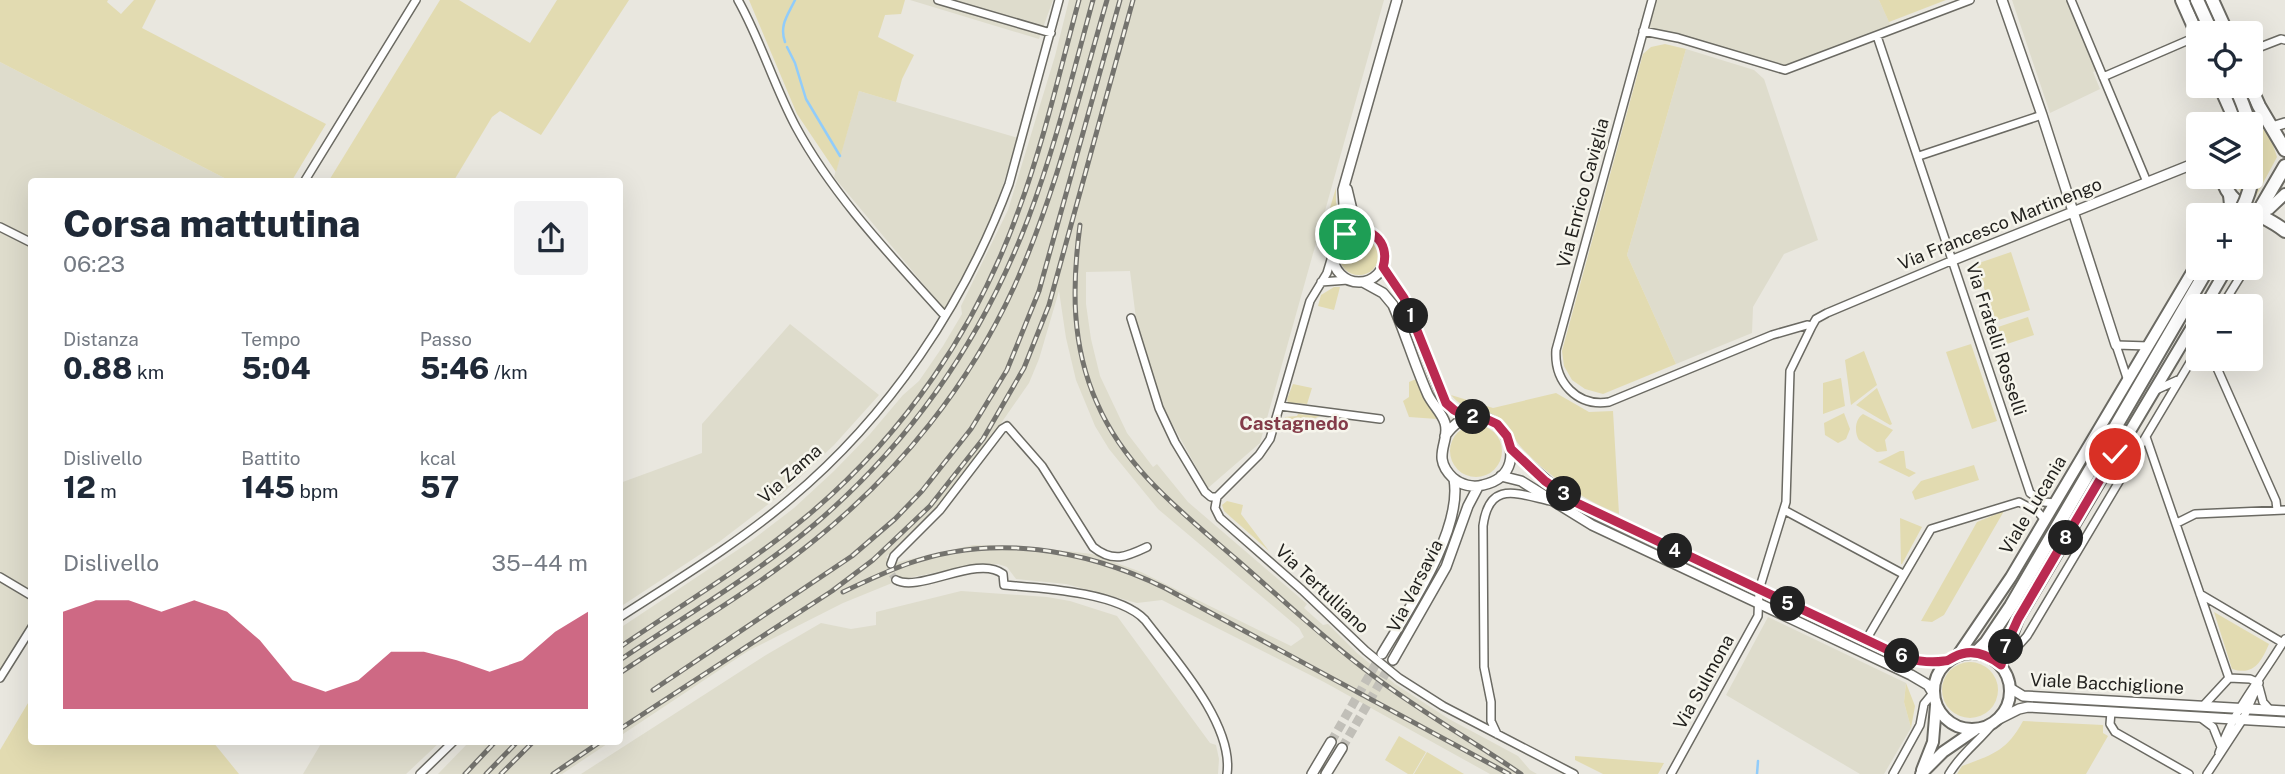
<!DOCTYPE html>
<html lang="it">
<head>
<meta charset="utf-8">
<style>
	:root { --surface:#fff; --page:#f2f2f3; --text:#1f2937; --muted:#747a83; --accent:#ba2a51 }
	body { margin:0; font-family:"Public Sans",sans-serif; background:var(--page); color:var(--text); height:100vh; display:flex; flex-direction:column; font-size:26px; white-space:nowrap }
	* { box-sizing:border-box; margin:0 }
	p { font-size:23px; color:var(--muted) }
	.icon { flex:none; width:38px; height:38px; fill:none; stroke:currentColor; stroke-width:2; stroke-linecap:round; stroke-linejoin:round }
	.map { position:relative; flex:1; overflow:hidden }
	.details { position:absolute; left:28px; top:178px; width:595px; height:567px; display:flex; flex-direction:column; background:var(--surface); border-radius:7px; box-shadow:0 7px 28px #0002 }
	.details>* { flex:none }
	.controls { position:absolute; left:2186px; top:21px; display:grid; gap:14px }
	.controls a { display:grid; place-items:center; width:77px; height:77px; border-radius:7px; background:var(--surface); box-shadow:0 7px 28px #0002; font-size:35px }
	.pin { position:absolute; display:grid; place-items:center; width:60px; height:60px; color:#fff; margin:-30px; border:4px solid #fff; border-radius:50%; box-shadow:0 2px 7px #0007 }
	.km { position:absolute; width:35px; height:35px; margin:-18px; border-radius:50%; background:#222; color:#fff; font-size:19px; line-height:35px; text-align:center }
	.round { display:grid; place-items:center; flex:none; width:74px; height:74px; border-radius:7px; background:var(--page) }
	.headline { display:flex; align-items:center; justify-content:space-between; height:119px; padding:0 35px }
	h1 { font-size:38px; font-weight:800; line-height:52px }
	.figures { display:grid; grid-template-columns:repeat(3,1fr); gap:10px; height:119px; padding:7px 35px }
	.figures div { display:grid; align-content:center }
	.figures b { font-size:30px; font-weight:800 }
	.figures small { font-size:19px; font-weight:400 }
	.figures p { font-size:19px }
	.chart { height:196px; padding:14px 35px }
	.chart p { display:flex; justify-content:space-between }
	.chart svg { width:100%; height:126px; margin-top:7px; fill:var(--accent); opacity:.7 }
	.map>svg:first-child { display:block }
	.built { fill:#dedccc; fill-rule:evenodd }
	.green { fill:#e2dbb1 }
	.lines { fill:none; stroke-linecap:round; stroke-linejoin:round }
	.stream { stroke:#91ccfa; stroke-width:2.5 }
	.minor-tunnel { stroke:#c1bfb8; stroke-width:7; stroke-dasharray:7 3.5; stroke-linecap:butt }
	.tertiary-tunnel { stroke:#c1bfb8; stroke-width:9; stroke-dasharray:9 4.5; stroke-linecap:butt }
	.minor-casing { stroke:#6b6a63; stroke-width:10 }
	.tertiary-casing { stroke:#6b6a63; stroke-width:12 }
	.secondary-casing { stroke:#6b6a63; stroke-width:14 }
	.primary-casing { stroke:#6b6a63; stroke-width:16 }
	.trunk-casing { stroke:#6b6a63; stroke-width:16 }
	.minor { stroke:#fff; stroke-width:7 }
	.tertiary { stroke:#fff; stroke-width:9 }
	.secondary { stroke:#fff; stroke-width:10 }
	.primary { stroke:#fff; stroke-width:12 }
	.trunk { stroke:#fff; stroke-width:12 }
	.rail-casing { stroke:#74736e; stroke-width:5 }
	.rail { stroke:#f6f5ec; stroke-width:2.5; stroke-dasharray:8; stroke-linecap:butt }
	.trunk-bridge-casing { stroke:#6b6a63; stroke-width:16; stroke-linecap:butt }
	.trunk-bridge { stroke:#fff; stroke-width:12 }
	.route-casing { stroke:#fff; stroke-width:14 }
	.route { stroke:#ba2a51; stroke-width:9 }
	.labels { text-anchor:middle; stroke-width:5; stroke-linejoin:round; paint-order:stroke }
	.street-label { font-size:18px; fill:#22211e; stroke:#f6f5ec }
	.neighbourhood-label { font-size:19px; font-weight:bold; fill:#843b49; stroke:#f6f5ec }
</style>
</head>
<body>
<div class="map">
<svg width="2285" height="774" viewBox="0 0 2285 774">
	<rect width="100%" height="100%" fill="#e9e7df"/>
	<path class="built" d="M910,0H1053L1039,39Z
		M1069,0H1384L1260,443L1208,488L1161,404L1136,319L1130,271L1086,272V304L1091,339L1100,376L1127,433L1153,467L1157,464L1188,502L1307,604L1304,608L1323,625L1328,624L1357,653L1395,684L1449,719L1518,756L1530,770L1537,774H1490L1324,682L1162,600L1137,603L1066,584L1016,579L1007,567L998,564L965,567L902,579L843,603L748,651L620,736V628L751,541L794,508L834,471L870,434L903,395L919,381L943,346L962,314L961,306L1008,210L1055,56ZM1059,291L1066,338L1076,380L1095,426L1109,449L1158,509L1299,628L1304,637L1291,646L1141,572L1092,554L1023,546L973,545L894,563L886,557L938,505L979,455L1029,383L1039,359Z
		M1652,0H1879L1893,30L1789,69L1643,31Z
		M2012,0H2067L2098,70L2093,72L2100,89L2050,113Z
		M1686,49L1754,70L1764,79L1818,240L1784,254L1753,307L1752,333L1676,364L1627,255Z
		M0,62L232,182H32L31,627L0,678Z
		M859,91L1018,138L995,210L969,271L945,310L834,177Z
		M790,324L879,395L834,445L783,493L719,542L620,607V483L702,453V424Z
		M961,591L1047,597L1070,601L1117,616L1210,743L1216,745L1219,759L1218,774H581L766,655L821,623L851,629L876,625V612Z
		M1768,617L1906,683L1904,702L1911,728L1884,774H1860L1726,695Z
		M322,742H440L406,774H303Z
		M469,742H610L562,774H438Z"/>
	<path class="green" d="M0,0H108L107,2L121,14L134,0H156L142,28L326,124L291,182H232L0,62Z
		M440,0H459L530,43L557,0H629L541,135L500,111L492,117L453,182H328Z
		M749,0H905L901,14L885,15L878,37L914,55L902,79L896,102L859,91L836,172L797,114Z
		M1879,0H1946L1889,22Z
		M1665,44L1686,49L1627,255L1676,364L1603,394L1585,389L1572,380L1564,366L1562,351L1643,54L1651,47Z
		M2263,130H2268L2277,157L2254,200L2240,191L2233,177H2250L2251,135Z
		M1336,188V202L1340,219L1337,232L1334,234L1323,231Z
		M1339 255a20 20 0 1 1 40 0a20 20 0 1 1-40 0Z
		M2011,252L2030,310L1995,321L1976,264Z
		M1334,287H1340L1334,310L1318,306L1321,295Z
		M2028,317L2034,335L2004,345L1998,327Z
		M1971,344L1997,421L1972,429L1946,352Z
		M1864,351L1877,385L1851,405L1845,360Z
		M1841,378L1845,406L1823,414V383Z
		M1416,379L1425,401L1437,419L1409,417L1403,401L1409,397V382Z
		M1293,384L1312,388L1307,404L1295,403L1294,406L1288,403L1287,399Z
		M1877,388L1892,424L1890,425L1856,405Z
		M1556,393L1589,412L1613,411L1619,514C1582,499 1548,476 1521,447C1513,439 1512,428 1503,420C1486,407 1465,413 1451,395L1493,408Z
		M1844,413L1850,429L1846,439L1838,443L1825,435L1824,423Z
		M1298,414L1320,416L1304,423L1302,435L1295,433V430L1284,421L1285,417L1297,416Z
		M1863,414L1893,430L1885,440L1887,451L1877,452L1859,440C1854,432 1855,419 1863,414Z
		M1450 451a26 26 0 1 1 52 0a26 26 0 1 1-52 0Z
		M1900,451H1904L1906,468L1916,473L1909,477L1878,462Z
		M1974,465L1979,480L1915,500L1912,492L1921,481Z
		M1227,501L1243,505L1241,514L1269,551L1224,511L1222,505Z
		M2004,511L1944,615L1932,622L1921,621L1977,522Z
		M1900,518L1922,527L1902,564H1901Z
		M2214,612L2269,644C2261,662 2254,676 2232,669Z
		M1942 690a28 28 0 1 1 56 0a28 28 0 1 1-56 0Z
		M1906,683L1915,706L1911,728L1904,702Z
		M31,698L32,742H213L239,774H0V750Z
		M2023,721L2103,725V733L2108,736L2086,774H1957L1962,766C1992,755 2007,751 2023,721Z
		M1399,736L1426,752L1413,774H1408L1385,760Z
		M1427,752L1464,774H1414Z
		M1575,756L1664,763L1658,774H1603L1575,760Z"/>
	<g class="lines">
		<path class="stream" d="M785,42C779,25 788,15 795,0
			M787,47L795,63L806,99L840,156
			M1757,774L1758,761"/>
		<path class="minor-tunnel" d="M891,564V573L896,580"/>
		<path class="tertiary-tunnel" d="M1331,742L1381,655
			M1342,748L1392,662"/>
		<defs>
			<path id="minor" d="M738,0C761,41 774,86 796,127C834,197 892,257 945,316
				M938,0L1051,33
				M1652,0L1556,350C1554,382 1577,407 1609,402L1772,335L1807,325L1812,326
				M2071,0L2147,182
				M1643,31L1678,38L1785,70L1970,0
				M1877,36L2030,493
				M2250,51L2281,39L2285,40
				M2103,77L2198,36
				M1919,156L2042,115
				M304,182L416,0
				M0,227L32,243
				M1321,282L1348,280
				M2222,306L2240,277
				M1131,318L1159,408L1175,442L1205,492L1211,497H1217
				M2213,359L2276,501L2277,510
				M2128,381L2116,345L2149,346
				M2156,390L2180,379
				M1280,406L1380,419
				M2146,437L2229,678
				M2030,493L2044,502L2055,503
				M1217,497L1215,508L1220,518L1302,590L1366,651L1399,678L1443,706L1574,774
				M1217,497L1259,455L1270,439L1310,301L1327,273L1333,253
				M1784,510L1903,574
				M2177,523L2195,514L2285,510
				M891,564L894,556L940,510L1002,429L1007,426L1042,466L1093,547C1113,563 1126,557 1147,547
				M0,577L32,596
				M896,580C919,593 978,554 1003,574L1004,585C1041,588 1119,592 1145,620C1174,658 1234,724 1227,774
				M2200,594L2283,643
				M620,617C677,580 737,544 790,499C889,416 964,305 1009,184L1059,0
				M1866,640L1931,529L2019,502L2038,512L2045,520
				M2005,653L2018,646L2027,636L2198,349
				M0,678L32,627
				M2259,687L2263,702L2270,710
				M2204,705L2229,678L2250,679L2259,683
				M2111,712L2110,724L2115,732L2189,774
				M2201,718L2213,727L2221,747
				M1497,734L1491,721V702L1484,667L1483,526C1489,481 1515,493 1550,501
				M2219,753C2233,710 2262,678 2285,639
				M420,774L453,742
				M1671,774L1758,616L1759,590L1786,502L1790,371L1812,326L1816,319L1827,313L1953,260
				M1893,774L1920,725L1924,704L1933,693
				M1949,774C1962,752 1980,741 1995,721
				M2207,774L2243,719L2257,687"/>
			<path id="tertiary" d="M2002,0L2042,115L2116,345
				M2272,127L2285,123
				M1347,189L1352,210L1367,231
				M1333 256a26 26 0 1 1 52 0a26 26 0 1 1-52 0Z
				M1346,234L1343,190L1397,0
				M1953,260L2198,162
				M1383,267L1404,298L1443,399L1454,410L1469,418
				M1363,282L1383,293L1393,305C1406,335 1415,366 1428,395C1433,405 1442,413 1445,423C1451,442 1430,456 1453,478C1461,485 1473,488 1483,485C1546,471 1488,376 1445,436
				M1511,449L1561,493L1593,512L1905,658L1918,661H1947
				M1501,476L1521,481L1592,525L1911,675L1928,685L1933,693
				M1382,654C1408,610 1463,530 1454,479
				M1393,660L1446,567L1468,506L1478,487
				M2010,688L2023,696L2285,711
				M1995,721L2019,709L2028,707L2285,722
				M1312,774L1331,742
				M1326,774L1342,748"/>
			<path id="secondary" d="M2225,215L2230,205L2229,195
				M2250,225L2257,214L2269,209L2285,194
				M2205,306L2227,268
				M1934 691a38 38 0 1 1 76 0a38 38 0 1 1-76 0Z
				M1958,655L2011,577L2198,262
				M2001,665L2018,619L2198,317
				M1922,770L1933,742L1936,705
				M1921,774L1943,752L1975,730"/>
			<path id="primary" d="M2182,0L2198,36
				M2212,0L2227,33
				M2220,86L2233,115L2235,124
				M2250,86L2259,106L2285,150
				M2222,177C2229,210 2263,212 2285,231
				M2257,214L2285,166"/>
			<path id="trunk" d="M1977,652L1986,643L2011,606L2208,268"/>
		</defs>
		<use href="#minor" class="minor-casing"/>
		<use href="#tertiary" class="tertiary-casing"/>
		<use href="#secondary" class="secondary-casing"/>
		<use href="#primary" class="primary-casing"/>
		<use href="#trunk" class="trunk-casing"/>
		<use href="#minor" class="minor"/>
		<use href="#tertiary" class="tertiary"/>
		<use href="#secondary" class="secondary"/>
		<use href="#primary" class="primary"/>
		<use href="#trunk" class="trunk"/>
		<defs>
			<path id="rail" d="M1080,225C1072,286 1071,345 1097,403C1126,470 1183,513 1237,560C1282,599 1326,641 1375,677C1421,712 1473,741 1521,774
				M843,592C864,582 885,572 907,564C993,533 1085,549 1165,588L1509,774
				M620,647C683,604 748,565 807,516C904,435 977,328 1019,209C1044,141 1060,70 1079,0
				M620,660C685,616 755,575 815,524C912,441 983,337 1028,219C1055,148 1073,73 1093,0
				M620,673C685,629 755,589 816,539C900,471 969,385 1014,287C1055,196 1079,96 1107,0
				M653,690L852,556L895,519L922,491L971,429L1007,370L1039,291L1120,0
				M620,729L832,591L873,560L930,506L983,439L1024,368L1049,305L1133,0
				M465,774L495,742
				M486,774L517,742
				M501,774L533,742
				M553,774L600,742"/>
		</defs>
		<use href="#rail" class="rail-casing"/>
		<use href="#rail" class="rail"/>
		<defs>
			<path id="trunk-bridge" d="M2197,0L2212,33
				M2235,86C2256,132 2264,168 2239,215"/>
		</defs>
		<use href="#trunk-bridge" class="trunk-bridge-casing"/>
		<use href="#trunk-bridge" class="trunk-bridge"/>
	</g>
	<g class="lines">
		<defs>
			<path id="route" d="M1345,234C1369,222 1391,242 1383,267L1404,298L1446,403L1454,410L1469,418H1484L1497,424L1507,436L1511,449L1545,481L1577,503L1905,658C1917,661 1932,663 1944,661C1950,661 1949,659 1954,657C1971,648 1987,654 2001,665L2008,641L2018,619L2115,454"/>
		</defs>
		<use href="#route" class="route-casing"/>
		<use href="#route" class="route"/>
	</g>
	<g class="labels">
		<g class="street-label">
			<text transform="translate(1583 193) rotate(-75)" y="6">Via Enrico Caviglia</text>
			<text transform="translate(2000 224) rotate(-22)" y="6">Via Francesco Martinengo</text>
			<text transform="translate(1996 339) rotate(72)" y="6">Via Fratelli Rosselli</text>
			<text transform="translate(790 474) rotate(-42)" y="6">Via Zama</text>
			<text transform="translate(2033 505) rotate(-59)" y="6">Viale Lucania</text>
			<text transform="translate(1415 586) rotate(-63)" y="6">Via Varsavia</text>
			<text transform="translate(1322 589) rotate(43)" y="6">Via Tertulliano</text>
			<text transform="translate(1704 682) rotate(-61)" y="6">Via Sulmona</text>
			<text transform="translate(2107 684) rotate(3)" y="6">Viale Bacchiglione</text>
		</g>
		<g class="neighbourhood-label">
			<text x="1294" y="430">Castagnedo</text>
		</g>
	</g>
</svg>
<div class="controls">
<a><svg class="icon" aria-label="locate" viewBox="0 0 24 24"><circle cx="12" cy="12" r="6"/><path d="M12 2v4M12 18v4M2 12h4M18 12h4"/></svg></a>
<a><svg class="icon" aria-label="layers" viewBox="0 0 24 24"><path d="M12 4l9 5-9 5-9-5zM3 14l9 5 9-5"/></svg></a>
<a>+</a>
<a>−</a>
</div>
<div class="pin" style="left:1345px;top:234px;background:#1e9e55"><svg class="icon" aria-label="arrive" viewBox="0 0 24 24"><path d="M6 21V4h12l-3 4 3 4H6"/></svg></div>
<div class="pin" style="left:2115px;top:454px;background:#d93025"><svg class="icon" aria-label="check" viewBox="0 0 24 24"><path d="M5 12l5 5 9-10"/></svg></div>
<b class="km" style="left:1411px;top:316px">1</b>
<b class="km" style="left:1473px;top:417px">2</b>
<b class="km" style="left:1564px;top:494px">3</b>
<b class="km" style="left:1675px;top:551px">4</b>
<b class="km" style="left:1788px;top:604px">5</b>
<b class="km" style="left:1902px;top:656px">6</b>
<b class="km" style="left:2006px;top:647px">7</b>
<b class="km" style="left:2066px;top:538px">8</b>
<section class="details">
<div class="headline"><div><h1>Corsa mattutina</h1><p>06:23</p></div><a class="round"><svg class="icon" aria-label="share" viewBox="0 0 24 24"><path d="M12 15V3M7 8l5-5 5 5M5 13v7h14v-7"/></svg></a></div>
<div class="figures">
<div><p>Distanza</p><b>0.88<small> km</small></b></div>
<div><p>Tempo</p><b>5:04</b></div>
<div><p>Passo</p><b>5:46<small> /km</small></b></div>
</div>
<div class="figures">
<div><p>Dislivello</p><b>12<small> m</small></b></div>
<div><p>Battito</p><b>145<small> bpm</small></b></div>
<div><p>kcal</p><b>57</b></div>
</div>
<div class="chart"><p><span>Dislivello</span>35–44 m</p>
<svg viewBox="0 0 160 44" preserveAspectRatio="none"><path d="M0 44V10L10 6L20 6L30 10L40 6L50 10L60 20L70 34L80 38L90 34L100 24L110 24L120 27L130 31L140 27L150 17L160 10V44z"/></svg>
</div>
</section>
</div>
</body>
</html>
